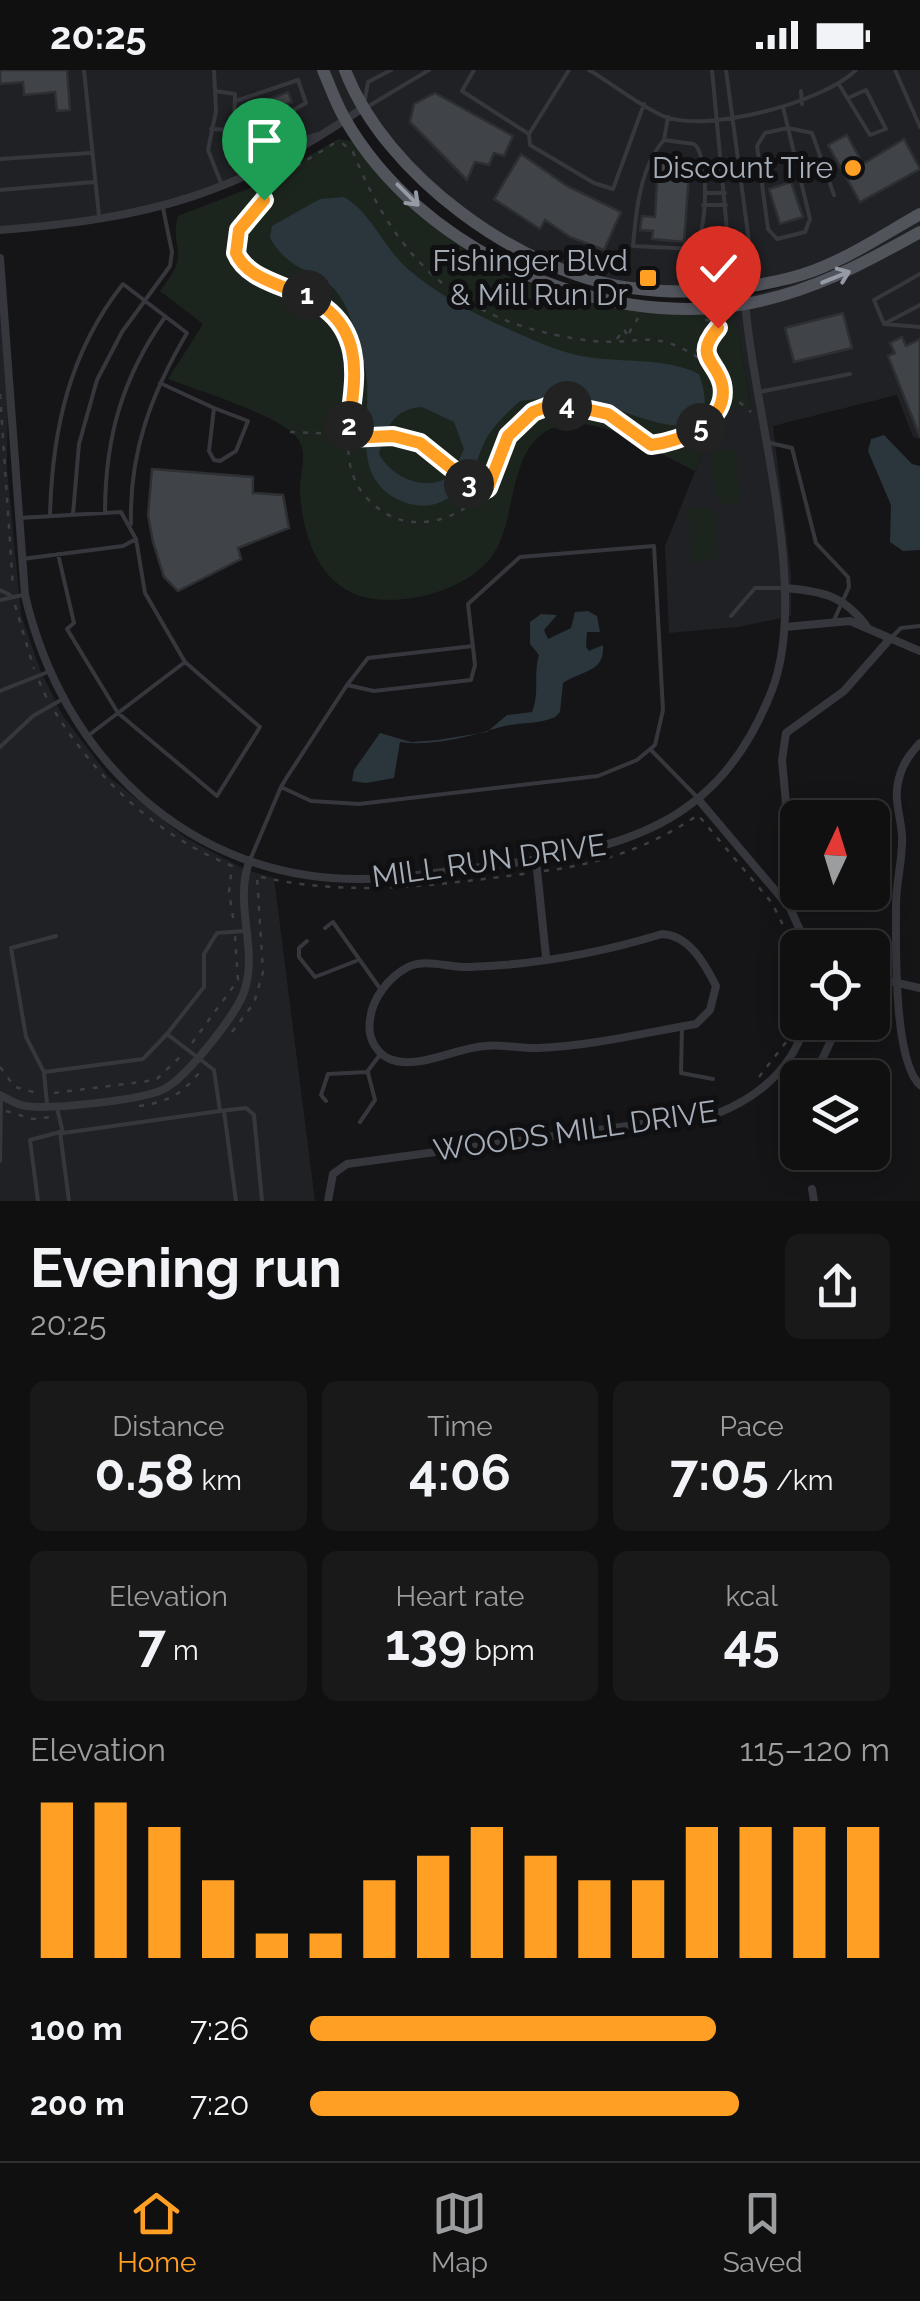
<!DOCTYPE html>
<html lang="en">
<head>
<meta charset="utf-8">
<style>
	:root { --surface:#101011; --page:#19191a; --text:#f1f3f6; --muted:#9c9d9f; --line:#303031; --accent:#ff9f24 }
	body { margin:0; font-family:Raleway,sans-serif; background:var(--page); color:var(--text); height:100vh; display:flex; flex-direction:column; font-size:38px; white-space:nowrap }
	* { box-sizing:border-box; margin:0 }
	p { font-size:32px; color:var(--muted) }
	.icon { flex:none; width:55px; height:55px; fill:none; stroke:currentColor; stroke-width:2; stroke-linecap:round; stroke-linejoin:round }
	.map { position:relative; height:1131px; overflow:hidden }
	.drawer { display:flex; flex-direction:column; background:var(--surface); flex:1 }
	.drawer>* { flex:none }
	.needle { width:65px; rotate:4deg }
	.fabs { position:absolute; left:780px; top:730px; display:grid; gap:20px }
	.fabs a { display:grid; place-items:center; width:110px; height:110px; border-radius:15px; background:var(--surface); box-shadow:0 5px 25px #0003,0 0 0 2px var(--line); font-size:50px }
	.pin { position:absolute; display:grid; place-items:center; width:85px; height:85px; color:#fff; margin:-102px -42px; border-radius:50% 50% 50% 0; rotate:-45deg; box-shadow:0 0 10px #0007 }
	.pin .icon { rotate:45deg }
	.km { position:absolute; width:50px; height:50px; margin:-25px; border-radius:50%; background:#222; color:#fff; font-size:28px; line-height:50px; text-align:center }
	.round { display:grid; place-items:center; flex:none; width:105px; height:105px; border-radius:15px; background:var(--page) }
	.overview { display:flex; align-items:center; justify-content:space-between; height:170px; padding:0 30px }
	h1 { font-size:55px; font-weight:700; line-height:75px }
	.figures { display:grid; grid-template-columns:repeat(3,1fr); gap:15px; height:170px; padding:10px 30px }
	.figures div { display:grid; align-content:center; border-radius:15px; background:var(--page); text-align:center }
	.figures b { font-size:50px; font-weight:700 }
	.figures small { font-size:28px; font-weight:400 }
	.figures p { font-size:28px }
	.chart { height:280px; padding:20px 30px }
	.chart p { display:flex; justify-content:space-between }
	.chart svg { width:100%; height:180px; margin-top:10px; stroke:var(--accent); stroke-width:6 }
	ul { padding:0 30px; list-style:none; font-size:32px }
	li { display:grid; grid-template-columns:160px 120px 1fr; align-items:center; height:75px }
	li i { height:25px; border-radius:12px; background:var(--accent) }
	.status { display:flex; justify-content:space-between; align-items:center; height:70px; padding:0 50px; background:var(--surface); direction:ltr }
	.status svg { height:28px; fill:currentColor }
	.tabs { display:flex; justify-content:space-around; align-items:center; height:140px; border-top:2px solid var(--line); background:var(--surface); font-size:28px; color:var(--muted) }
	.tabs a { display:grid; justify-items:center; gap:5px }
	.tabs .active { color:var(--accent) }
	.map>svg:first-child { display:block }
	.built { fill:#202124 }
	.green { fill:#1c251d }
	.water { fill:#2a363c; fill-rule:evenodd }
	.building { fill:#404347; stroke:#2e2f33; stroke-width:2.5 }
	.lines { fill:none; stroke-linecap:round; stroke-linejoin:round }
	.path { stroke:#3b3e43; stroke-width:2.5; stroke-dasharray:5 8; stroke-linecap:butt }
	.lane { stroke:#35373c; stroke-width:4 }
	.street { stroke:#35373c; stroke-width:8 }
	.primary { stroke:#51545b; stroke-width:12 }
	.oneway { stroke:#949ba5 }
	.route-casing { stroke:#fff; stroke-width:20 }
	.route { stroke:#ff9f24; stroke-width:12 }
	.poi-dot { fill:#ff9f24; stroke:#101012; stroke-width:4 }
	.labels { text-anchor:middle; stroke-width:10; stroke-linejoin:round; paint-order:stroke }
	.poi-label { font-size:30px; fill:#a5adb8; stroke:#101012; text-anchor:end }
	.street-label { font-size:30px; fill:#a5adb8; stroke:#101012 }
</style>
</head>
<body>
<div class="status"><b>20:25</b><svg viewBox="0 0 49 12"><path d="M0 12V9h3v3zM5 12V6h3v6zM10 12V3h3v9zM15 12V0h3v12zM26 1h20v11H26zM47 4h2v5h-2z"/></svg></div>
<div class="map">
<svg width="920" height="1131" viewBox="0 0 920 1131">
	<rect width="100%" height="100%" fill="#151517"/>
	<path class="built" d="M0,0H920V369L913,367L897,325L773,356L791,503V546L738,557L669,563L665,476L711,362L727,340L751,335L738,259L724,243L752,225L789,215L631,218L562,197L446,132L363,39L300,77L163,138L0,160Z
		M0,188L8,312L7,398L21,545L41,602L63,646L109,707L186,768L246,800L274,808L315,1131H0Z"/>
	<path class="green" d="M338,69L356,72C380,99 402,129 429,152C514,227 616,244 724,243L738,259L751,336L727,340L711,362L695,401C659,384 616,354 576,354C507,354 519,438 497,478C476,518 410,536 368,528C319,518 302,465 300,421C299,404 309,385 298,369C283,346 196,320 168,309L203,254L160,221C193,180 169,182 178,146L263,113Z
		M736,380L740,433L722,434L716,426L711,382Z
		M708,438L714,443L718,490L692,492L688,439Z"/>
	<path class="water" d="M344,127C372,143 384,179 409,200C443,229 488,251 529,268C546,276 568,284 587,287C624,293 665,287 699,304C730,395 627,340 590,330C567,324 543,328 520,331C507,343 493,356 485,371C476,390 472,411 454,424C439,436 423,439 404,432C347,410 373,350 366,303C362,280 355,259 346,237C326,194 295,211 270,168L272,156L320,129ZM422,337L454,352L464,379L452,405C427,423 393,409 379,384C386,359 392,339 422,337Z
		M884,365L912,394L920,396V480L903,481L890,472L891,435L868,381L871,369Z
		M588,541L597,546L600,562H587L586,577L589,581L603,575C605,603 582,600 563,613L560,642L555,647C538,655 518,652 501,657C470,666 434,677 400,672L394,708L366,713L352,711L354,700L380,663L411,672L437,670L487,662L507,645L532,642C540,623 533,604 539,585L530,574V552L541,544L557,545L544,560L548,569L571,558L575,542Z"/>
	<path class="building" d="M0,0H67L70,40L57,41L55,22L24,25L23,12L0,14Z
		M288,22L292,32L244,52L240,40Z
		M435,23L513,66L504,86L494,83L489,95L475,92L467,110L410,52L414,34Z
		M847,65L863,94L904,69L920,99L860,132L828,75Z
		M521,84L567,116L621,142L604,180L570,167L545,150L540,159L494,129Z
		M658,90L690,92L684,172L652,169L653,161L640,160L642,146L655,147Z
		M791,112L803,147L780,154L769,119Z
		M843,243L852,278L794,292L785,258Z
		M902,267L906,276L920,269V367L888,286L895,283L890,273Z
		M152,399L253,407V423L283,425L289,458L238,478L241,489L178,521L164,507L153,472L148,445Z"/>
	<g class="lines">
		<path class="path" d="M705,250L726,251
			M725,253L711,266L707,291L720,309L722,328L737,330L751,342
			M629,263L638,248
			M617,269L624,259L629,269
			M709,295C650,253 645,278 585,270C463,254 397,192 353,82L343,74H333L260,119L264,133L236,168C233,213 304,214 335,249C382,303 315,385 374,435C410,467 460,450 488,419C509,395 494,355 540,339C564,331 601,336 622,350C631,357 638,372 650,375C679,380 713,353 722,328
			M0,324L13,517
			M290,362L393,366L420,373L480,421
			M15,535L34,599
			M39,611L48,631
			M55,642C98,710 156,765 232,796L229,822L234,853
			M544,801C600,794 651,777 698,745L772,833L798,885
			M232,962L254,933L263,902L257,806C350,828 437,815 531,803
			M192,973L238,910L235,866
			M0,997L15,1017L41,1024
			M759,1007L790,967L798,943
			M54,1023L156,1010L184,983
			M139,1036C169,1032 184,1023 202,999
			M6,1041L33,1049L52,1047"/>
		<path class="lane" d="M84,0L99,146
			M214,0L216,41L208,80L221,113
			M474,0L462,21L529,64L569,0
			M589,0C613,14 638,35 663,46C706,64 824,32 856,0
			M712,0L731,203L744,216L753,201L726,0
			M895,0L920,57
			M840,16L870,65L886,59L866,20L848,28
			M801,21L802,34
			M365,29L368,12L391,0
			M367,37L429,0
			M783,37L788,58L812,63L834,125
			M788,58L810,149L805,162L777,169L768,159L757,76L765,63Z
			M211,59L234,60L235,24L215,21
			M234,60L256,61L306,33L298,10L236,31
			M256,62L265,79H271L318,64
			M529,64L530,75L594,113L613,119L644,34
			M664,70C640,97 636,141 633,176L692,179C708,169 710,86 694,74L664,70L668,47
			M0,89L90,83
			M0,120L94,112
			M705,123H725
			M703,135H726
			M920,204L874,230L884,254L920,257
			M884,254L920,235
			M160,313L214,338L209,381L214,390L220,391L236,381L248,351L214,338
			M759,322L850,304
			M766,372L792,378L816,473L848,507L849,517L834,550
			M105,443C105,368 122,308 165,247
			M73,444L79,374L97,310L122,262L170,196L172,182L163,138
			M50,446C52,361 69,282 123,214L187,263C151,324 129,383 131,454
			M19,448L121,442L136,469L123,476L22,489
			M58,484L74,553L67,559L118,643L217,726L260,657L185,592
			M0,520L10,525
			M0,530L23,525
			M731,546L755,518H784
			M893,566L901,558L920,556
			M347,615L368,588L473,576
			M0,621L48,602
			M89,665L185,592L145,523L136,469
			M0,677L33,646L61,630
			M651,680L696,726
			M250,790L281,717L287,707L347,615L374,621L471,610L475,595L468,534L520,487L654,476L663,640L655,675L637,690L598,706L359,734L311,731L281,717
			M780,826L792,799
			M325,858L333,852L381,920
			M307,871L299,878V887L315,907L356,891
			M682,956L681,1003L713,1009
			M44,1002L26,967L11,878L56,866
			M326,1031L321,1025L328,1004L367,1002L379,986
			M47,1034L44,1002L143,989L167,964
			M57,1038L63,1063L220,1041L214,1000L167,964L204,917V884L217,863L245,861
			M220,1041L246,1038L254,1045L262,1131
			M224,1041L236,1131
			M360,1052L375,1030L368,1003
			M0,1091L1,1027
			M38,1131L30,1070L60,1062L69,1131"/>
		<path class="street" d="M0,160C152,148 235,125 363,38
			M0,188L25,525C62,686 188,810 361,809C403,809 447,801 489,796C621,780 719,757 772,620C812,517 749,329 744,216
			M785,518C823,521 845,526 868,558
			M785,557L850,551L920,581
			M920,673C909,685 901,696 898,713C894,730 901,748 902,766C903,789 896,812 896,835C896,873 893,990 920,1015
			M698,729L790,838L808,878
			M536,790L546,887
			M792,799L782,690L786,663L844,621L888,571
			M662,864C689,865 705,894 716,916L710,940L696,954C644,963 590,976 538,978C521,979 503,974 485,976C456,978 425,997 396,991C377,987 367,968 370,950C372,928 389,907 408,897C426,888 450,898 468,897C534,895 600,883 662,864Z
			M872,907L920,918
			M813,1008L840,952
			M0,1025C6,1028 14,1033 21,1035C44,1041 143,1030 164,1019C186,1008 239,942 245,919C258,876 233,833 250,790
			M812,1119L814,1131
			M328,1131L333,1104L347,1094L716,1044C759,1027 793,998 806,952"/>
		<path class="primary" d="M323,0C330,16 336,34 345,49C420,180 596,260 745,234C809,223 863,194 920,162
			M345,0C385,105 520,203 631,218C683,225 739,221 790,208C836,197 879,167 920,144"/>
	</g>
	<defs><path id="oneway-shaft" d="M-6 0H5M1.5-3L5.5 0L1.5 3" fill="none" stroke-width="1.6" stroke-linecap="round" stroke-linejoin="round" transform="scale(2.5)"/></defs>
	<g class="oneway">
		<use href="#oneway-shaft" transform="translate(408 125) rotate(45)"/>
		<use href="#oneway-shaft" transform="translate(836 207) rotate(-22)"/>
	</g>
	<g class="lines">
		<defs>
			<path id="route" d="M264,130L239,160L236,183C254,226 337,211 352,281C358,309 350,339 348,368L393,366L420,373L481,422L488,418L508,366L533,342L546,337L572,336L608,344L651,375C680,372 730,352 722,314C716,290 693,287 718,258"/>
		</defs>
		<use href="#route" class="route-casing"/>
		<use href="#route" class="route"/>
	</g>
	<g class="poi-dot">
		<circle cx="853" cy="98" r="10"/>
		<rect x="638" y="198" width="20" height="20" rx="5"/>
	</g>
	<g class="labels">
		<g class="poi-label">
			<text x="833" y="108">Discount Tire</text>
			<text x="628" y="201">Fishinger Blvd<tspan x="628" dy="34">&amp; Mill Run Dr</tspan></text>
		</g>
		<g class="street-label">
			<text transform="translate(489 791) rotate(-8)" y="10">MILL RUN DRIVE</text>
			<text transform="translate(575 1061) rotate(-8)" y="10">WOODS MILL DRIVE</text>
		</g>
	</g>
</svg>
<div class="fabs">
<a><svg class="needle" viewBox="-14 -14 28 28"><path d="M0-13l5 13h-10z" fill="#e53935"/><path d="M0 13l5-13h-10z" fill="#9c9d9f"/></svg></a>
<a><svg class="icon" aria-label="locate" viewBox="0 0 24 24"><circle cx="12" cy="12" r="6"/><path d="M12 2v4M12 18v4M2 12h4M18 12h4"/></svg></a>
<a><svg class="icon" aria-label="layers" viewBox="0 0 24 24"><path d="M12 4l9 5-9 5-9-5zM3 14l9 5 9-5"/></svg></a>
</div>
<div class="pin" style="left:264px;top:130px;background:#1e9e55"><svg class="icon" aria-label="arrive" viewBox="0 0 24 24"><path d="M6 21V4h12l-3 4 3 4H6"/></svg></div>
<div class="pin" style="left:718px;top:258px;background:#d93025"><svg class="icon" aria-label="check" viewBox="0 0 24 24"><path d="M5 12l5 5 9-10"/></svg></div>
<b class="km" style="left:307px;top:225px">1</b>
<b class="km" style="left:349px;top:356px">2</b>
<b class="km" style="left:469px;top:414px">3</b>
<b class="km" style="left:567px;top:336px">4</b>
<b class="km" style="left:701px;top:358px">5</b>
</div>
<section class="drawer">
<div class="overview"><div><h1>Evening run</h1><p>20:25</p></div><a class="round"><svg class="icon" aria-label="share" viewBox="0 0 24 24"><path d="M12 15V3M7 8l5-5 5 5M5 13v7h14v-7"/></svg></a></div>
<div class="figures">
<div><p>Distance</p><b>0.58<small> km</small></b></div>
<div><p>Time</p><b>4:06</b></div>
<div><p>Pace</p><b>7:05<small> /km</small></b></div>
</div>
<div class="figures">
<div><p>Elevation</p><b>7<small> m</small></b></div>
<div><p>Heart rate</p><b>139<small> bpm</small></b></div>
<div><p>kcal</p><b>45</b></div>
</div>
<div class="chart"><p><span>Elevation</span>115–120 m</p>
<svg viewBox="0 0 160 44" preserveAspectRatio="none"><path d="M5 44V6M15 44V6M25 44V12M35 44V25M45 44V38M55 44V38M65 44V25M75 44V19M85 44V12M95 44V19M105 44V25M115 44V25M125 44V12M135 44V12M145 44V12M155 44V12"/></svg>
</div>
<ul>
<li><b>100 m</b>7:26<i style="width:70%"></i></li>
<li><b>200 m</b>7:20<i style="width:74%"></i></li>
</ul>
</section>
<nav class="tabs">
<a class="active"><svg class="icon" aria-label="home" viewBox="0 0 24 24"><path d="M3 11l9-7 9 7M6 9v11h12V9"/></svg>Home</a>
<a><svg class="icon" aria-label="map" viewBox="0 0 24 24"><path d="M3 6l6-2 6 2 6-2v14l-6 2-6-2-6 2zM9 4v14M15 6v14"/></svg>Map</a>
<a><svg class="icon" aria-label="saved" viewBox="0 0 24 24"><path d="M7 4h10v16l-5-4-5 4z"/></svg>Saved</a>
</nav>
</body>
</html>
